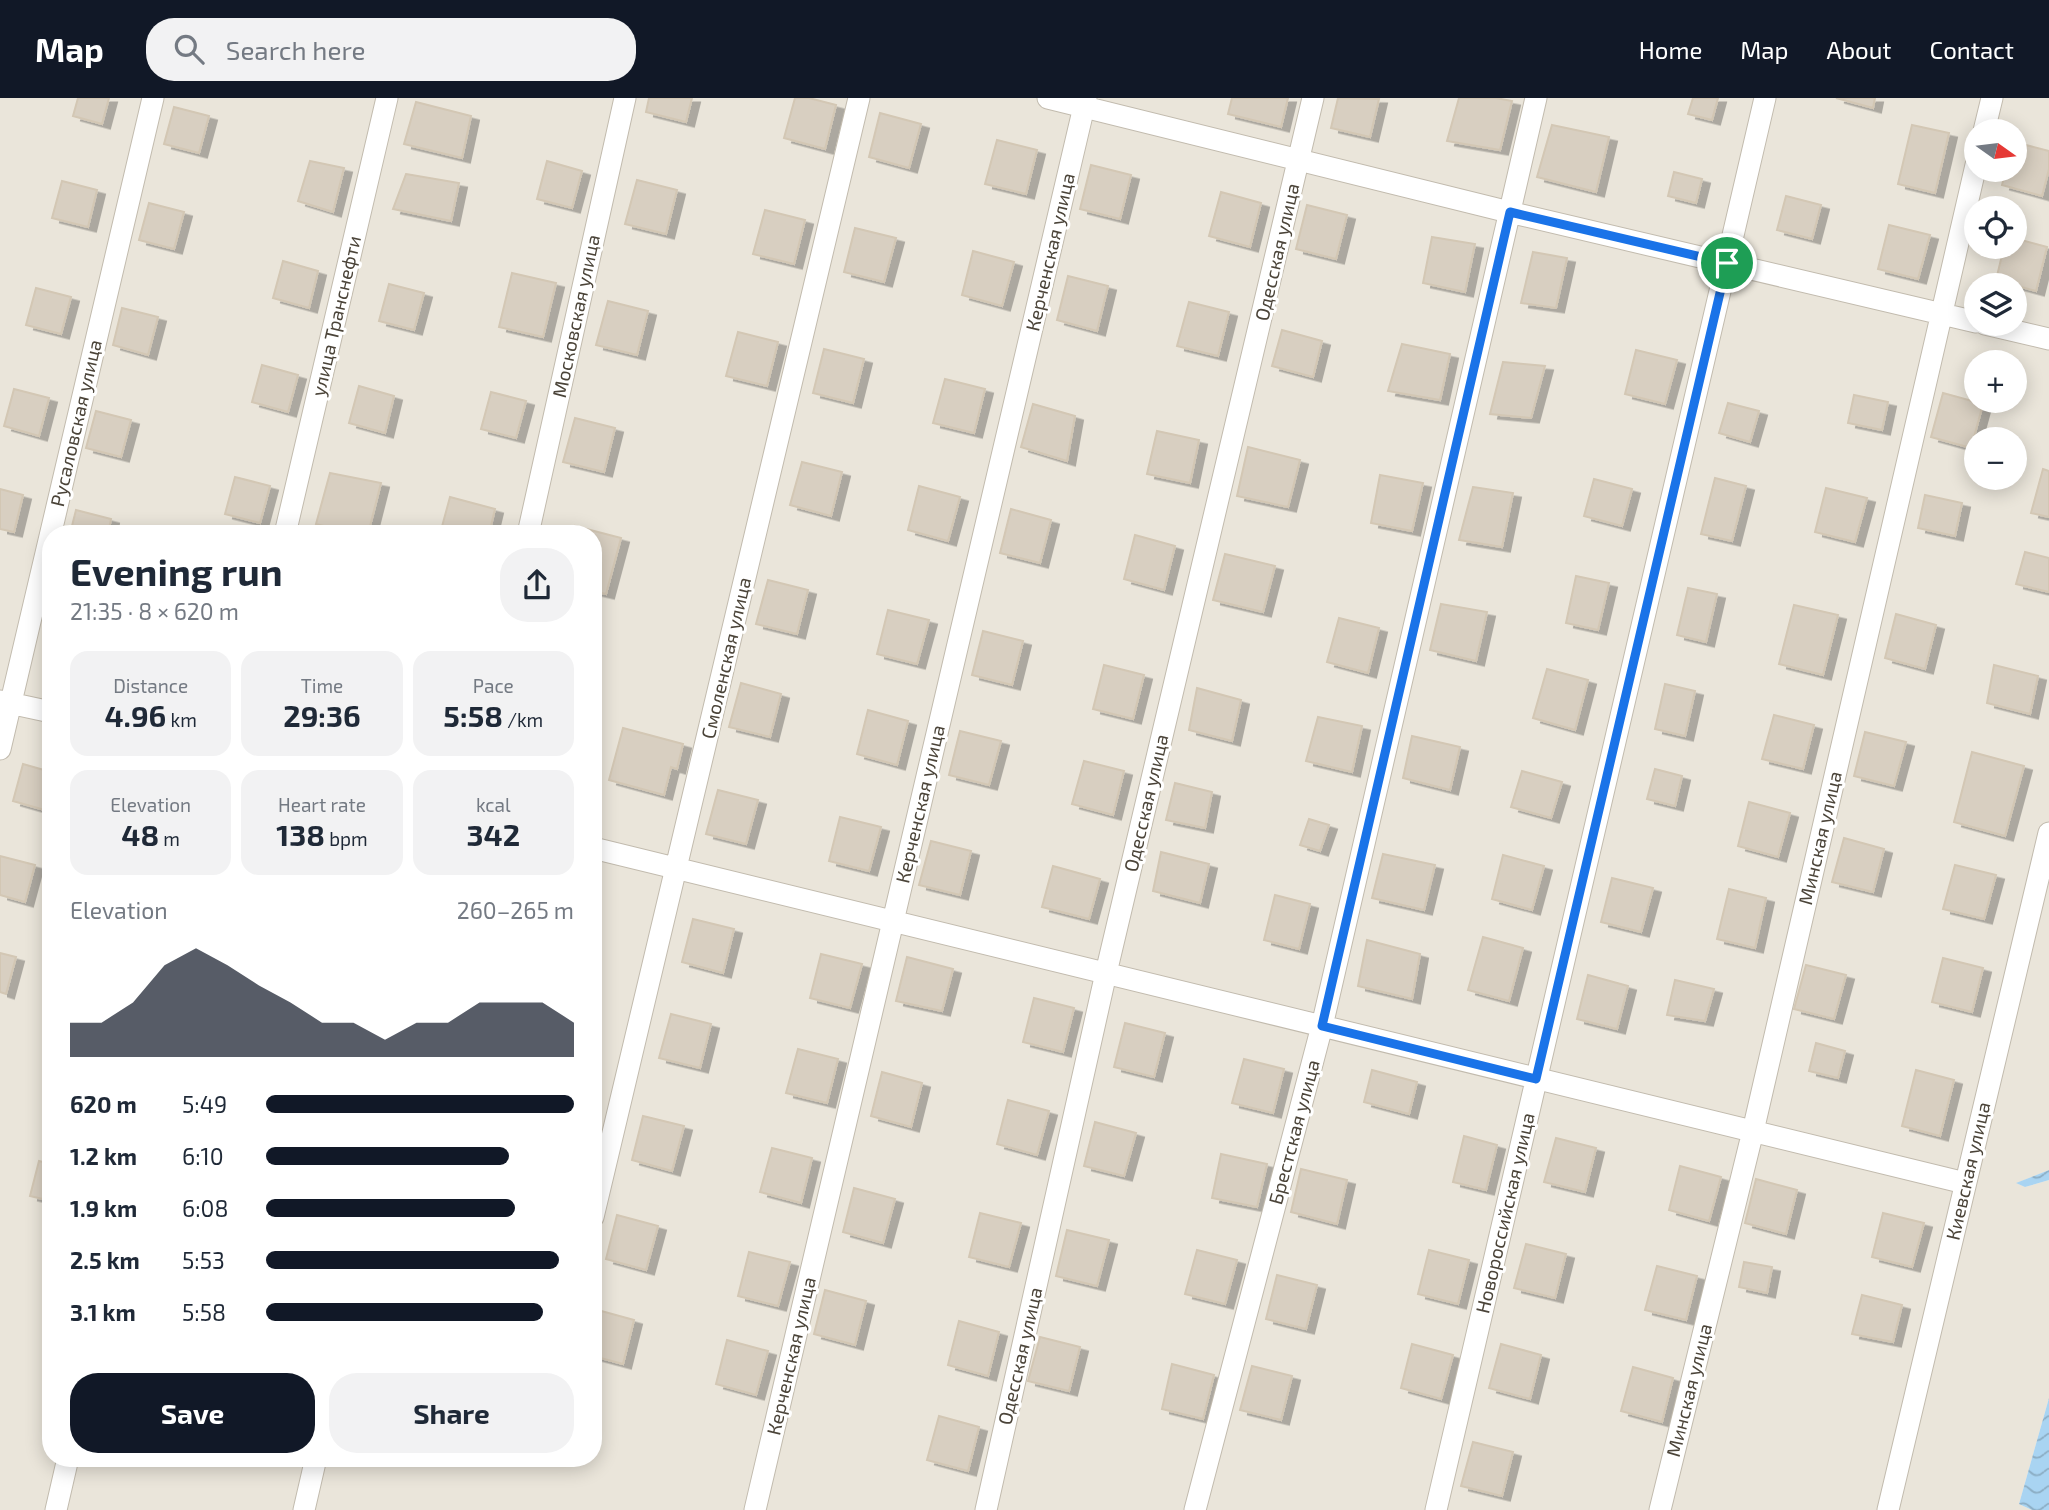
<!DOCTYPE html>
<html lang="en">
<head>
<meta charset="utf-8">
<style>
	:root { --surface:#fff; --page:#f2f2f3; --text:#1f2937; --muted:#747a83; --accent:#111827 }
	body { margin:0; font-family:"Exo 2",sans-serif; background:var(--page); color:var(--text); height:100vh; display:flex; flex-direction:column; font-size:26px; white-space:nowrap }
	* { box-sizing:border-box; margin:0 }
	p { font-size:23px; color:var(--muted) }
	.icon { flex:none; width:38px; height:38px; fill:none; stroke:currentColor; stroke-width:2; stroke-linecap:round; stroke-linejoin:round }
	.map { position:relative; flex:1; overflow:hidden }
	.sheet { position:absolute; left:42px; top:427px; width:560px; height:942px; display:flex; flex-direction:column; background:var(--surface); border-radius:28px; box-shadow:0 4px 18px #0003 }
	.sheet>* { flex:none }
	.needle { width:46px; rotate:104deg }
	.fabs { position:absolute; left:1964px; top:21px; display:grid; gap:14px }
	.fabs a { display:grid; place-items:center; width:63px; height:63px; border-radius:50%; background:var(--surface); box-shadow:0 4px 18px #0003; font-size:35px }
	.pin { position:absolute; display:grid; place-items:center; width:60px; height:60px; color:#fff; margin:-30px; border:4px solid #fff; border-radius:50%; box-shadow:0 2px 7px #0007 }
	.round { display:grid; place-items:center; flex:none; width:74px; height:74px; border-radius:28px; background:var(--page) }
	.head { display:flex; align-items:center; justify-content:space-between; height:119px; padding:0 28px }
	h1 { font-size:38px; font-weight:700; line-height:52px }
	.metrics { display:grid; grid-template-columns:repeat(3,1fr); gap:10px; height:119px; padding:7px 28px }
	.metrics div { display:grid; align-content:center; border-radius:18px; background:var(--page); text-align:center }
	.metrics b { font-size:30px; font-weight:700 }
	.metrics small { font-size:19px; font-weight:400 }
	.metrics p { font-size:19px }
	.chart { height:196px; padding:14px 28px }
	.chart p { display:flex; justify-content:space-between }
	.chart svg { width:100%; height:126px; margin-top:7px; fill:var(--accent); opacity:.7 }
	.primary-button { display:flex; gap:14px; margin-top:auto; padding:14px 28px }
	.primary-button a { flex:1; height:80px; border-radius:28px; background:var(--accent); color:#fff; font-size:28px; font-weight:700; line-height:80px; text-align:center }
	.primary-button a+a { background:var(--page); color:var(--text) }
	ul { padding:0 28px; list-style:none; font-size:23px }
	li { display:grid; grid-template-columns:112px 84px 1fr; align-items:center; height:52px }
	li i { height:18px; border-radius:9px; background:var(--accent) }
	header { display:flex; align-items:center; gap:42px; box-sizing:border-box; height:98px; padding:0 35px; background:var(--accent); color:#fff }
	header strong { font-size:33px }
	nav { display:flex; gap:38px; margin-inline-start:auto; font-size:24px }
	.search { width:490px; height:63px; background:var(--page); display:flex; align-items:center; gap:18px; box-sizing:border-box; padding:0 24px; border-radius:28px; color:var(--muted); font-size:26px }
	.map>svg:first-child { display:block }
	.residential { fill:#eae5da; fill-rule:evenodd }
	.water { fill:url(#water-waves) }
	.building { fill:#d8cfc1; stroke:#d3c7b4; stroke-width:2; filter:url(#shadow) }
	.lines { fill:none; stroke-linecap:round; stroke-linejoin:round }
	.street-casing { stroke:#c2bbae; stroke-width:23 }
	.street { stroke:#fff; stroke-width:21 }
	.route-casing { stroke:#fff; stroke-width:14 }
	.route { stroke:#1a73e8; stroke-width:9 }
	.labels { text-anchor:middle; stroke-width:6; stroke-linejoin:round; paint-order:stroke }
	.street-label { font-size:19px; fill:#4b4439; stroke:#fff }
</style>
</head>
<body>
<header>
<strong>Map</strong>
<div class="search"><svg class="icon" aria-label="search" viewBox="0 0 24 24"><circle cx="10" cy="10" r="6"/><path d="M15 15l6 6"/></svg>Search here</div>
<nav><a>Home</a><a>Map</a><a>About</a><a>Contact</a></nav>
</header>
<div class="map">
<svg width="2049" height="1412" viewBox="0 0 2049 1412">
	<defs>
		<pattern id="water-waves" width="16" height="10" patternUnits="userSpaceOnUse" patternTransform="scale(1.75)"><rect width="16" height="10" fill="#a9d4f2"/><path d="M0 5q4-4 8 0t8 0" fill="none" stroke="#8caec5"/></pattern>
		<filter id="shadow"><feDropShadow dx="8" dy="4.5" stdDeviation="0" flood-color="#0004"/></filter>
	</defs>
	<rect width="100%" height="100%" fill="#f6f3ec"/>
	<path class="residential" d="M0,0H2049V1072L2017,1085L2025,1089L2049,1082V1300L2019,1406L2032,1412H0ZM1976,33H2014V72H1976ZM1976,110H2014V149H1976ZM1976,187H2014V226H1976ZM1976,264H2014V303H1976ZM1976,341H2014V380H1976ZM51,436H593V1360H51Z"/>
	<path class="water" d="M2049,1072V1082L2025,1089L2016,1085Z
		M2049,1300V1412H2032L2019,1406Z"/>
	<path class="building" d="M78,0H109L102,26L73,18Z
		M649,0H692L686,24L646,14Z
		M795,0H809L836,7L825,51L784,40Z
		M1232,0H1288L1281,29L1228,16Z
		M1338,0L1379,1L1370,39L1331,30Z
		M1459,0H1496L1512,3L1500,52L1447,43Z
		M1693,0H1718L1712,22L1688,16Z
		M1836,0H1875L1873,10Z
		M416,4L471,18L462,60L404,46Z
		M174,9L209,18L199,55L164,46Z
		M880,15L921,26L909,70L869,59Z
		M1552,27L1609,39L1596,94L1537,79Z
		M1912,27L1949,35L1935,95L1898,86Z
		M997,42L1037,52L1026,96L985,86Z
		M2014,44L2049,53V71L2042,98L2002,87L2006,72H2014Z
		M310,63L344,70L333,114L298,103Z
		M547,63L582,73L572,110L537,101Z
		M1091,67L1131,77L1120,121L1080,111Z
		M1674,74L1702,81L1696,105L1668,98Z
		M406,76L459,85L451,123L393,111Z
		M637,82L677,92L666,136L625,126Z
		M62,83L97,92L88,129L52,120Z
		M1221,94L1261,105L1250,149L1209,138Z
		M1786,98L1821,107L1812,141L1777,132Z
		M149,105L184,114L174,151L139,142Z
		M1307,107L1347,117L1336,161L1296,151Z
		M765,112L805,122L794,166L753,156Z
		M1889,127L1930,137L1918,181L1878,171Z
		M855,130L896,140L884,184L844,174Z
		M1432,139L1475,146L1465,194L1423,185Z
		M2014,140L2047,149L2036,193L1996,182L2004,149H2014Z
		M973,153L1014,164L1002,208L962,197Z
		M1533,154L1567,160L1556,210L1521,205Z
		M283,163L318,173L309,210L273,200Z
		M512,175L556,185L543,239L499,229Z
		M1068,178L1108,188L1097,233L1057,222Z
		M389,186L424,195L414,232L379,223Z
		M36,190L71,199L61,236L26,227Z
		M608,203L648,213L637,257L596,247Z
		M1189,204L1229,214L1218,258L1177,248Z
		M122,210L158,219L148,257L113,247Z
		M1282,232L1322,243L1313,279L1272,268Z
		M738,234L778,244L767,288L726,278Z
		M1402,246L1450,256L1440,302L1388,293Z
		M824,251L864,261L853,305L813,295Z
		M1636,252L1677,262L1665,306L1625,296Z
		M1503,264L1545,268L1531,320L1490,316Z
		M262,267L298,277L288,314L252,304Z
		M945,281L985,291L974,335L933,325Z
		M359,288L394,298L385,335L349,325Z
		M14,291L49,300L39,338L4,328Z
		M491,294L526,303L516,340L481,331Z
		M1943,295L1983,306L1971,350L1931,339Z
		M1854,297L1888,304L1882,332L1848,325Z
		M1728,305L1759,313L1750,344L1719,335Z
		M1033,306L1075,318L1067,363L1021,349Z
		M96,313L131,322L121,359L86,350Z
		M575,320L615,330L604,374L563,364Z
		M1157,333L1199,342L1190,385L1147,376Z
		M1248,349L1300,362L1288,409L1237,398Z
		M802,364L842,374L831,418L790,407Z
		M2043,371L2049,373V419L2031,415Z
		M330,375L381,385L368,436H354L316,426Z
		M1380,377L1423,385L1412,433L1371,425Z
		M235,379L270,388L260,425L225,416Z
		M1715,380L1746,388L1732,443L1701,436Z
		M1594,381L1632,391L1622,428L1584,418Z
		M919,388L960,399L948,443L908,432Z
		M1473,389L1513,395L1502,449L1459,442Z
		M1826,390L1867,400L1855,444L1815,434Z
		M0,391L23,397L14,434L0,431Z
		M1925,397L1962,405L1955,438L1918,430Z
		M450,399L495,411L489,436H440Z
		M1011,411L1051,422L1040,465L1000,455Z
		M76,412L111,421L108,436H70Z
		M575,428L621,440L606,496L593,493V436H573Z
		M1135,437L1175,448L1164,492L1124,481Z
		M2025,454L2049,460V494L2016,486Z
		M1225,456L1275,468L1263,514L1213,502Z
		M1576,478L1609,485L1598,532L1566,525Z
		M768,482L808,492L797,536L756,526Z
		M1688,490L1717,496L1706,544L1677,537Z
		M1441,506L1487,514L1476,563L1430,552Z
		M1794,507L1838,517L1823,577L1779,566Z
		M51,512V532L46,531Z
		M888,512L929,522L917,566L877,556Z
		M1896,516L1936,527L1925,571L1885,560Z
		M1339,520L1379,530L1368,575L1327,564Z
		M983,533L1023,543L1012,587L972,577Z
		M1104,567L1144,577L1133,621L1093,611Z
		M1994,567L2038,578L2030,616L1987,605Z
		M1547,571L1588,582L1575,632L1533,620Z
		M741,585L781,596L770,639L729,629Z
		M1665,586L1695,593L1685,638L1655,631Z
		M1197,590L1241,602L1232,643L1189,632Z
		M868,612L908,623L897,667L857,656Z
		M1774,617L1814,627L1803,671L1762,661Z
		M1318,619L1362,628L1352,674L1306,663Z
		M623,630L683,646L677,671L671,669L664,697L609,682Z
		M960,633L1001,643L989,687L949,677Z
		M1865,634L1906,644L1894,688L1854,678Z
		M1412,638L1460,649L1450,692L1403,680Z
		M1972,654L2024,668L2005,738L1954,724Z
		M1084,663L1124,673L1113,717L1072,706Z
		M23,666L51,674V703L48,713L13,703Z
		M1655,671L1682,678L1675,708L1647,701Z
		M1522,673L1562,684L1551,720L1511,709Z
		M1175,685L1212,694L1205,730L1166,722Z
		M718,692L758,702L746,746L706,736Z
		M1749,704L1790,715L1778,759L1738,748Z
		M840,719L881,729L869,773L829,763Z
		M1309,721L1329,727L1320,753L1300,747Z
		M1844,740L1884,751L1873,794L1832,784Z
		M931,743L971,753L960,797L919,787Z
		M1161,754L1209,766L1200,805L1153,793Z
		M1383,756L1435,767L1424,812L1372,800Z
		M1503,757L1544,768L1532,812L1492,801Z
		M0,758L35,767L25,804L0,797Z
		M1955,767L1996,777L1984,821L1943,811Z
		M1053,768L1100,781L1089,821L1042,809Z
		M1612,780L1653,790L1641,834L1601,824Z
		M1729,791L1766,800L1755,850L1717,841Z
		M1275,797L1310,806L1299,851L1264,842Z
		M693,821L734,831L723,875L682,864Z
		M1483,839L1523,850L1509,903L1468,892Z
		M1367,842L1420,856L1412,901L1358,888Z
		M0,855L16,859L6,896L0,894Z
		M821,856L862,866L850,910L810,900Z
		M907,859L953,871L942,913L896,903Z
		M1943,860L1983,870L1972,914L1932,904Z
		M1806,867L1846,877L1834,921L1794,911Z
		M1588,877L1628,888L1617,931L1577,921Z
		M1675,882L1714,891L1705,923L1667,917Z
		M1034,900L1074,910L1063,954L1023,944Z
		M671,916L711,926L700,970L659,960Z
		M1125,925L1165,935L1154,979L1114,969Z
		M1816,945L1845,953L1838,980L1809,973Z
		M798,951L838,961L827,1005L786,995Z
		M1244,961L1284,971L1273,1015L1232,1005Z
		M1372,972L1417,984L1409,1016L1364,1004Z
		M1916,972L1954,982L1940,1038L1902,1028Z
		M882,974L922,985L911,1029L871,1018Z
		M1008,1002L1049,1013L1037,1057L997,1046Z
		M51,1016V1041L44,1039Z
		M643,1018L684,1028L672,1073L632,1062Z
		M1095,1024L1136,1035L1124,1078L1084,1068Z
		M1464,1038L1497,1047L1486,1092L1453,1084Z
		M1556,1040L1596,1050L1585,1094L1544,1084Z
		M772,1050L812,1060L801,1105L760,1094Z
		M1221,1056L1267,1066L1257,1109L1212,1100Z
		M39,1063L51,1066V1103L30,1098Z
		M1680,1068L1721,1079L1709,1123L1669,1112Z
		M1301,1071L1347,1082L1337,1126L1291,1114Z
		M1756,1081L1797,1092L1786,1136L1745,1125Z
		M854,1090L895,1101L883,1145L843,1134Z
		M980,1115L1021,1125L1009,1169L969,1159Z
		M1883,1115L1924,1125L1912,1169L1872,1159Z
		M617,1117L658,1128L646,1172L606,1161Z
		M1067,1132L1109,1142L1097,1188L1056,1178Z
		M1526,1146L1566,1156L1555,1200L1514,1190Z
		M1197,1152L1237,1162L1225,1206L1185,1196Z
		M1429,1152L1469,1162L1458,1206L1418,1196Z
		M749,1154L790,1164L778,1208L738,1198Z
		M1744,1164L1772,1169L1767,1195L1739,1189Z
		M1657,1168L1697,1178L1686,1222L1645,1212Z
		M1277,1177L1317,1187L1306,1231L1266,1221Z
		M825,1192L866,1203L855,1247L814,1236Z
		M1862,1197L1902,1207L1893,1244L1852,1236Z
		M594,1211L634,1222L623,1266L593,1258Z
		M959,1223L999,1234L988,1278L948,1267Z
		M1040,1239L1080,1249L1069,1293L1028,1283Z
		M727,1242L768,1253L756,1297L716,1286Z
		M1412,1246L1453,1257L1441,1301L1401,1290Z
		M1501,1246L1541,1257L1530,1301L1489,1290Z
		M1172,1266L1214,1277L1203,1321L1162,1311Z
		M1252,1268L1292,1278L1281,1322L1240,1312Z
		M1633,1269L1673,1280L1662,1324L1621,1313Z
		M939,1318L979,1329L968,1373L927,1362Z
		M1473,1344L1513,1354L1502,1398L1461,1388Z"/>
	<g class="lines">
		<defs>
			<path id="street" d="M1048,0L1509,114L1976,224
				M1984,33L1992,0
				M1985,226L2049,241
				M285,436L387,0
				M528,436L625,0
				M0,603L51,614
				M0,651L153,0
				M593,750L1965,1085
				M593,1119L859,0
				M56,1412L68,1360
				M304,1412L316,1360
				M755,1412L1086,0
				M986,1412L1106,875L1313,0
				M1195,1412L1322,928L1536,0
				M1436,1412L1765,0
				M1660,1412L1753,1033L1976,67
				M1888,1412L2049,735"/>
		</defs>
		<use href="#street" class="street-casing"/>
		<use href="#street" class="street"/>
	</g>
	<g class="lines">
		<defs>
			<path id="route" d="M1510,114L1727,165L1536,981L1322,928Z"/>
		</defs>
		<use href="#route" class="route-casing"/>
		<use href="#route" class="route"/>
	</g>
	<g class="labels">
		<g class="street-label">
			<text transform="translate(1050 154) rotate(-77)" y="7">Керченская улица</text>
			<text transform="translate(1277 154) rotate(-77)" y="7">Одесская улица</text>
			<text transform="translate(336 218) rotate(-77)" y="7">улица Транснефти</text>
			<text transform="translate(576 218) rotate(-78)" y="7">Московская улица</text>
			<text transform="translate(76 325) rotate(-77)" y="7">Русаловская улица</text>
			<text transform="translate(726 560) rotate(-77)" y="7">Смоленская улица</text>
			<text transform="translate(1146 705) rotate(-77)" y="7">Одесская улица</text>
			<text transform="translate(920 706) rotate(-77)" y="7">Керченская улица</text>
			<text transform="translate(1820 740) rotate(-77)" y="7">Минская улица</text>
			<text transform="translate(1294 1034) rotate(-75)" y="7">Брестская улица</text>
			<text transform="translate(1968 1073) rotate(-77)" y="7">Киевская улица</text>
			<text transform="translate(1505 1115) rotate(-77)" y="7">Новороссийская улица</text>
			<text transform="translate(791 1258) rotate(-77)" y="7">Керченская улица</text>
			<text transform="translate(1020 1258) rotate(-77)" y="7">Одесская улица</text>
			<text transform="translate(1689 1292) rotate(-76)" y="7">Минская улица</text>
		</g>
	</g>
</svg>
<div class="fabs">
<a><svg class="needle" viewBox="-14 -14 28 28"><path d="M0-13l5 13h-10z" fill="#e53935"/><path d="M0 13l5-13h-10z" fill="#747a83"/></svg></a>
<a><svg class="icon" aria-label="locate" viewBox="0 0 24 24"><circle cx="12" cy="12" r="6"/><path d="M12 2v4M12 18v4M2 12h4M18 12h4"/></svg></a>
<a><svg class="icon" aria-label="layers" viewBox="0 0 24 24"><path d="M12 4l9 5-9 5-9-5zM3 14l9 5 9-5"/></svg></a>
<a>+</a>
<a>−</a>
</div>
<div class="pin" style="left:1727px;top:165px;background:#1e9e55"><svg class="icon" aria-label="arrive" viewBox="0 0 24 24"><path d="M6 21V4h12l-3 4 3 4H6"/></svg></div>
<section class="sheet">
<div class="head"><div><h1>Evening run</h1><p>21:35 · 8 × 620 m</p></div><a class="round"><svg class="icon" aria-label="share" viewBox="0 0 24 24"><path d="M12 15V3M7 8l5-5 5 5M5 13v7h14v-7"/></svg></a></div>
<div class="metrics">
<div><p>Distance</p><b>4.96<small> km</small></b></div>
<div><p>Time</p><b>29:36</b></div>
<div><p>Pace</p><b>5:58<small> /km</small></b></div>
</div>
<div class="metrics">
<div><p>Elevation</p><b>48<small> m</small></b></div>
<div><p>Heart rate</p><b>138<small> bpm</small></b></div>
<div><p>kcal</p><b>342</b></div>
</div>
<div class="chart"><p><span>Elevation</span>260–265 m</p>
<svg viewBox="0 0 160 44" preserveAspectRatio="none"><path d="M0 44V32L10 32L20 25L30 12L40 6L50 12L60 19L70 25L80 32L90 32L100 38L110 32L120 32L130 25L140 25L150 25L160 32V44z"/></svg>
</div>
<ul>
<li><b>620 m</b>5:49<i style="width:100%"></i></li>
<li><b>1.2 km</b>6:10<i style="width:79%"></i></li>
<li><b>1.9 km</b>6:08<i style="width:81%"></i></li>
<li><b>2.5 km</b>5:53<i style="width:95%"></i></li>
<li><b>3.1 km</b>5:58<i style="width:90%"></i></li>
</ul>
<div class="primary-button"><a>Save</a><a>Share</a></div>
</section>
</div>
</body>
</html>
